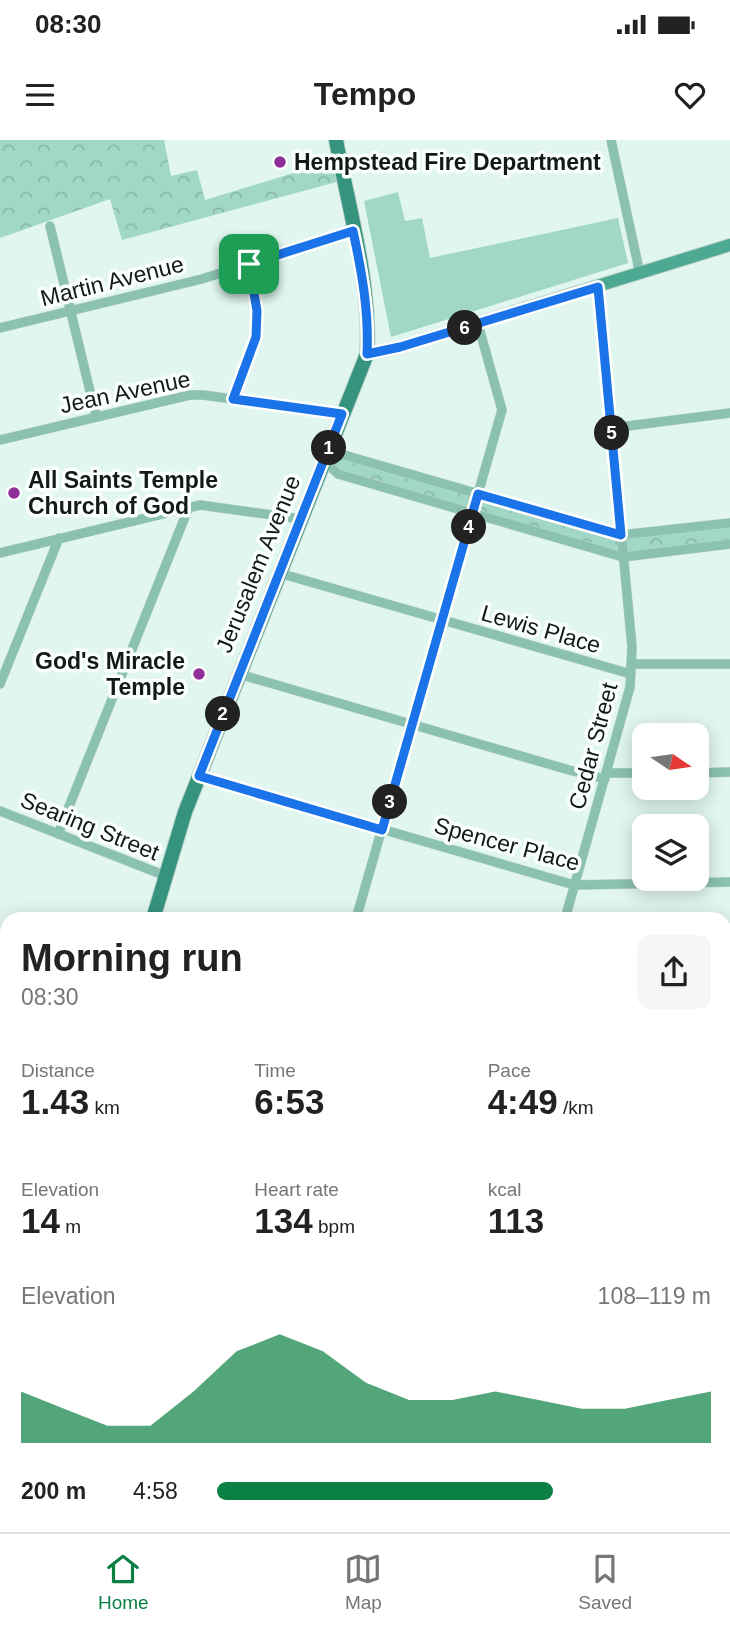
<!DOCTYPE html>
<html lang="en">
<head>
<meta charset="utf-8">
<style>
	:root { --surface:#fff; --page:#f6f6f6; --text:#222; --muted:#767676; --line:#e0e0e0; --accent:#0b8043 }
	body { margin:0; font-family:Arial,sans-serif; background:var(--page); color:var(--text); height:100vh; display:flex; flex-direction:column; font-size:26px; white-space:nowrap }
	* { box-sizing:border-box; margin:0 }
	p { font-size:23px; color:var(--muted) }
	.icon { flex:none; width:38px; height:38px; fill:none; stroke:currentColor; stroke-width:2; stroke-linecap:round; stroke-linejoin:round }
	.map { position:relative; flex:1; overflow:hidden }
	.details { position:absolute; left:0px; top:772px; width:732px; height:621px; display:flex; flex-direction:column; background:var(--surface); border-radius:21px 21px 0 0; box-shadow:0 4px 18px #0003 }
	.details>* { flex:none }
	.needle { width:46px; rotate:103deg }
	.buttons { position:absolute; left:632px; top:583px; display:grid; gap:14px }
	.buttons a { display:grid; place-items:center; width:77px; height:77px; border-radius:14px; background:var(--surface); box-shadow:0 4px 18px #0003; font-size:35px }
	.pin { position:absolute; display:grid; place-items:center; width:60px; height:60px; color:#fff; margin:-30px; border-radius:14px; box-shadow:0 4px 10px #0006 }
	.km { position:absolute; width:35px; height:35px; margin:-18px; border-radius:50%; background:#222; color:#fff; font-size:19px; line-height:35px; text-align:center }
	.round { display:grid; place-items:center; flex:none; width:74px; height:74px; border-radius:14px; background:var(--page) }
	.summary { display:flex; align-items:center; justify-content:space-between; height:119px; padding:0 21px }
	h1 { font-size:38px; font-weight:800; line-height:52px }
	.figures { display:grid; grid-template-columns:repeat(3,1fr); gap:10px; height:119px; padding:7px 21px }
	.figures div { display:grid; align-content:center }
	.figures b { font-size:35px; font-weight:800 }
	.figures small { font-size:19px; font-weight:400 }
	.figures p { font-size:19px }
	.chart { height:196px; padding:14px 21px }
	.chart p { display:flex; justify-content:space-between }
	.chart svg { width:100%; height:126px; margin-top:7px; fill:var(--accent); opacity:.7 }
	ul { padding:0 21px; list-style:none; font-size:23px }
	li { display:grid; grid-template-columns:112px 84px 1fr; align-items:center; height:52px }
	li i { height:18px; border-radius:9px; background:var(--accent) }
	.status { display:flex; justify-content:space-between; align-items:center; height:49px; padding:0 35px; background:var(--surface); direction:ltr }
	.status svg { height:19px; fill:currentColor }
	header { display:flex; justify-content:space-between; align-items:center; height:91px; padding:0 21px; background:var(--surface); font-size:32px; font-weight:800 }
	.menu { display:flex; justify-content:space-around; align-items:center; height:98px; border-top:2px solid var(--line); background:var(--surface); font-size:19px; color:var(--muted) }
	.menu a { display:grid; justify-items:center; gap:4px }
	.menu .active { color:var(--accent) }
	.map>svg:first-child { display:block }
	.grass { fill:#a0d7c7 }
	.park { fill:url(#park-crowns) }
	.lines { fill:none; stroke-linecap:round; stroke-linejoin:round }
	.street-casing { stroke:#bfd3cd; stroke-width:10 }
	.secondary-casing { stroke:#bfd3cd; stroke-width:14 }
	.primary-casing { stroke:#bfd3cd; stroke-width:16 }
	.street { stroke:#8ac1b1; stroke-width:9 }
	.secondary { stroke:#4ea993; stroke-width:12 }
	.primary { stroke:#36937e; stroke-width:14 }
	.route-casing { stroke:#fff; stroke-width:14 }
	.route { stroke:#1a73e8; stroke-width:9 }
	.poi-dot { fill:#902f97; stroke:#fafffd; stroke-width:2.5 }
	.labels { text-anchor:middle; stroke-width:7; stroke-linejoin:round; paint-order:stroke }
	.poi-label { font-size:23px; font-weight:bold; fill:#121a18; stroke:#fafffd; text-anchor:start }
	.street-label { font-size:23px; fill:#121a18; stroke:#fafffd }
</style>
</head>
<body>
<div class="status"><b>08:30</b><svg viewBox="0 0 49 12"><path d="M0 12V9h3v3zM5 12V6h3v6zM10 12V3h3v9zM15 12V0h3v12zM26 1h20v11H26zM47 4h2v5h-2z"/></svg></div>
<header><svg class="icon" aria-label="menu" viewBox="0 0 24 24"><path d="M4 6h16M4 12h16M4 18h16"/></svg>Tempo<svg class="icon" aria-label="heart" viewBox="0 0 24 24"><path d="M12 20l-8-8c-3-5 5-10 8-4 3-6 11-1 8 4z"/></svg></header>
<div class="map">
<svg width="730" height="1392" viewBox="0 0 730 1392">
	<defs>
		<pattern id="park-crowns" width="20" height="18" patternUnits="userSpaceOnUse" patternTransform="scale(1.75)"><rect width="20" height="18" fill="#a0d7c7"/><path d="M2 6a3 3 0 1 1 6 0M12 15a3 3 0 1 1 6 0" fill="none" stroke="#89b8aa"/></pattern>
	</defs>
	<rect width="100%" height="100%" fill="#e0f6ef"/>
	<path class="grass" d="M398,52L405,81L422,78L430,118L618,78L628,123L391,197L364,61Z"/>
	<path class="park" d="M0,0H164L171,36L197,30L205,60L340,19L344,40L122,100L110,59L0,98Z
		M344,315L621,395L730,383V404L623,417L338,334L324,320Z"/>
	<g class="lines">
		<defs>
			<path id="street" d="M611,0L640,134
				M50,86L96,276
				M0,188L202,139L353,91
				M233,259L255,197L257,171L249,124
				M612,288L730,273
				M0,300L190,255H203L342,274
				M324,320L338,334L623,417L730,404
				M324,320L344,315L621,395L730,383
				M0,413L200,365L301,379
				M279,433L631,534
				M632,524H730
				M239,534L569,630L605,639
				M0,544L59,398
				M607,633H644
				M696,633L730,632
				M199,636L574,745L730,742
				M0,671L166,736
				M58,694L189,367
				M356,779L502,270L478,184
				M565,779L630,547L632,507L598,147
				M724,920H730
				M0,932L7,933
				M724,1030H730
				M0,1032L7,1033
				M724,1139H730
				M0,1164H7
				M724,1248H730
				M0,1324L7,1327
				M724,1339L730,1308
				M166,1386L182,1392
				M663,1386L696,1392
				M456,1392L458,1386
				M715,1392L716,1386"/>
			<path id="secondary" d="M367,214L400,207L730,105
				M0,814H7
				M0,824H7"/>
			<path id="primary" d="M153,779L185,672L367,214C371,143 349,70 336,0
				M0,1247L7,1232"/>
		</defs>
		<use href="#street" class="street-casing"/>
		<use href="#secondary" class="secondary-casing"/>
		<use href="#primary" class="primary-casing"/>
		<use href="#street" class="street"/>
		<use href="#secondary" class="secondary"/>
		<use href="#primary" class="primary"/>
	</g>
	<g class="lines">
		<defs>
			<path id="route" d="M353,91C362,133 369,171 367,214L400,207L598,147L621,395L478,354L382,690L199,636L342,274L233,259L256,197L257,171L249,124Z"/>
		</defs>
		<use href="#route" class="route-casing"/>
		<use href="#route" class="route"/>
	</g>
	<g class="poi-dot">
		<circle cx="280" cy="22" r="7"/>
		<circle cx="14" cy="353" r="7"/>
		<circle cx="199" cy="534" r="7"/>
	</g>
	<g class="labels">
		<g class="poi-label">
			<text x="294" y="30">Hempstead Fire Department</text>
			<text x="28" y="348">All Saints Temple<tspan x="28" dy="26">Church of God</tspan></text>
			<text x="185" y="529" text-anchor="end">God's Miracle<tspan x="185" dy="26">Temple</tspan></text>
		</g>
		<g class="street-label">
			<text transform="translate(112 141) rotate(-14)" y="8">Martin Avenue</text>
			<text transform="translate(125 252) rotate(-12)" y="8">Jean Avenue</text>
			<text transform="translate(258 424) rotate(-68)" y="8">Jerusalem Avenue</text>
			<text transform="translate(541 489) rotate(16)" y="8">Lewis Place</text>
			<text transform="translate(593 606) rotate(-75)" y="8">Cedar Street</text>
			<text transform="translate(90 686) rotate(22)" y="8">Searing Street</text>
			<text transform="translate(507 704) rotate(15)" y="8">Spencer Place</text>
		</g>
	</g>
</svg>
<div class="buttons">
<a><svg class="needle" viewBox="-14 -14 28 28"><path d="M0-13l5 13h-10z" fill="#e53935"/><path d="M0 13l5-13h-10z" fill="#767676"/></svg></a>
<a><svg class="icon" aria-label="layers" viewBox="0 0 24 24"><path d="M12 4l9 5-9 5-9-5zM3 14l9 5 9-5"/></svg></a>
</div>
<div class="pin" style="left:249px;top:124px;background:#1e9e55"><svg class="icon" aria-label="arrive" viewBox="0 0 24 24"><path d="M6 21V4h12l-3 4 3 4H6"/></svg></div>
<b class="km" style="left:329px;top:308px">1</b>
<b class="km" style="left:223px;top:574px">2</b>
<b class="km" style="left:390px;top:662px">3</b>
<b class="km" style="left:469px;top:387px">4</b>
<b class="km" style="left:612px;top:293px">5</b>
<b class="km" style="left:465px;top:188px">6</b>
<section class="details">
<div class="summary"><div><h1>Morning run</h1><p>08:30</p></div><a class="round"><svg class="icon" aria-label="share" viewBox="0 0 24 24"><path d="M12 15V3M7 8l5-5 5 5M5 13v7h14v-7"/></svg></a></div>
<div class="figures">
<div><p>Distance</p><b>1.43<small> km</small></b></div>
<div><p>Time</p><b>6:53</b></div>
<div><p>Pace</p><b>4:49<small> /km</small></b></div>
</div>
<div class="figures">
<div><p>Elevation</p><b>14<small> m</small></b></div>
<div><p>Heart rate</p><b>134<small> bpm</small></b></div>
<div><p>kcal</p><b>113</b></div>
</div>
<div class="chart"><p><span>Elevation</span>108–119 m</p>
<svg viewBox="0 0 160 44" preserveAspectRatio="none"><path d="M0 44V26L10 32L20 38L30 38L40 26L50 12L60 6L70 12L80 23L90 29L100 29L110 26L120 29L130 32L140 32L150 29L160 26V44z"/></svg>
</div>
<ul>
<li><b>200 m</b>4:58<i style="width:68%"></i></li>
</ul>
</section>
</div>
<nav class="menu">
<a class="active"><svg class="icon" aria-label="home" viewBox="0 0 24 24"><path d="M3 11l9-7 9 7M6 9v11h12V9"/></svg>Home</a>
<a><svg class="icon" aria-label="map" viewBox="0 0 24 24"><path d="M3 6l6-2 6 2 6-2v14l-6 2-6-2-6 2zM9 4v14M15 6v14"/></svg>Map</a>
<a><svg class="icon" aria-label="saved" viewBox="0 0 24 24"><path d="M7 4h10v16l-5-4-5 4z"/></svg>Saved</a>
</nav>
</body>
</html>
